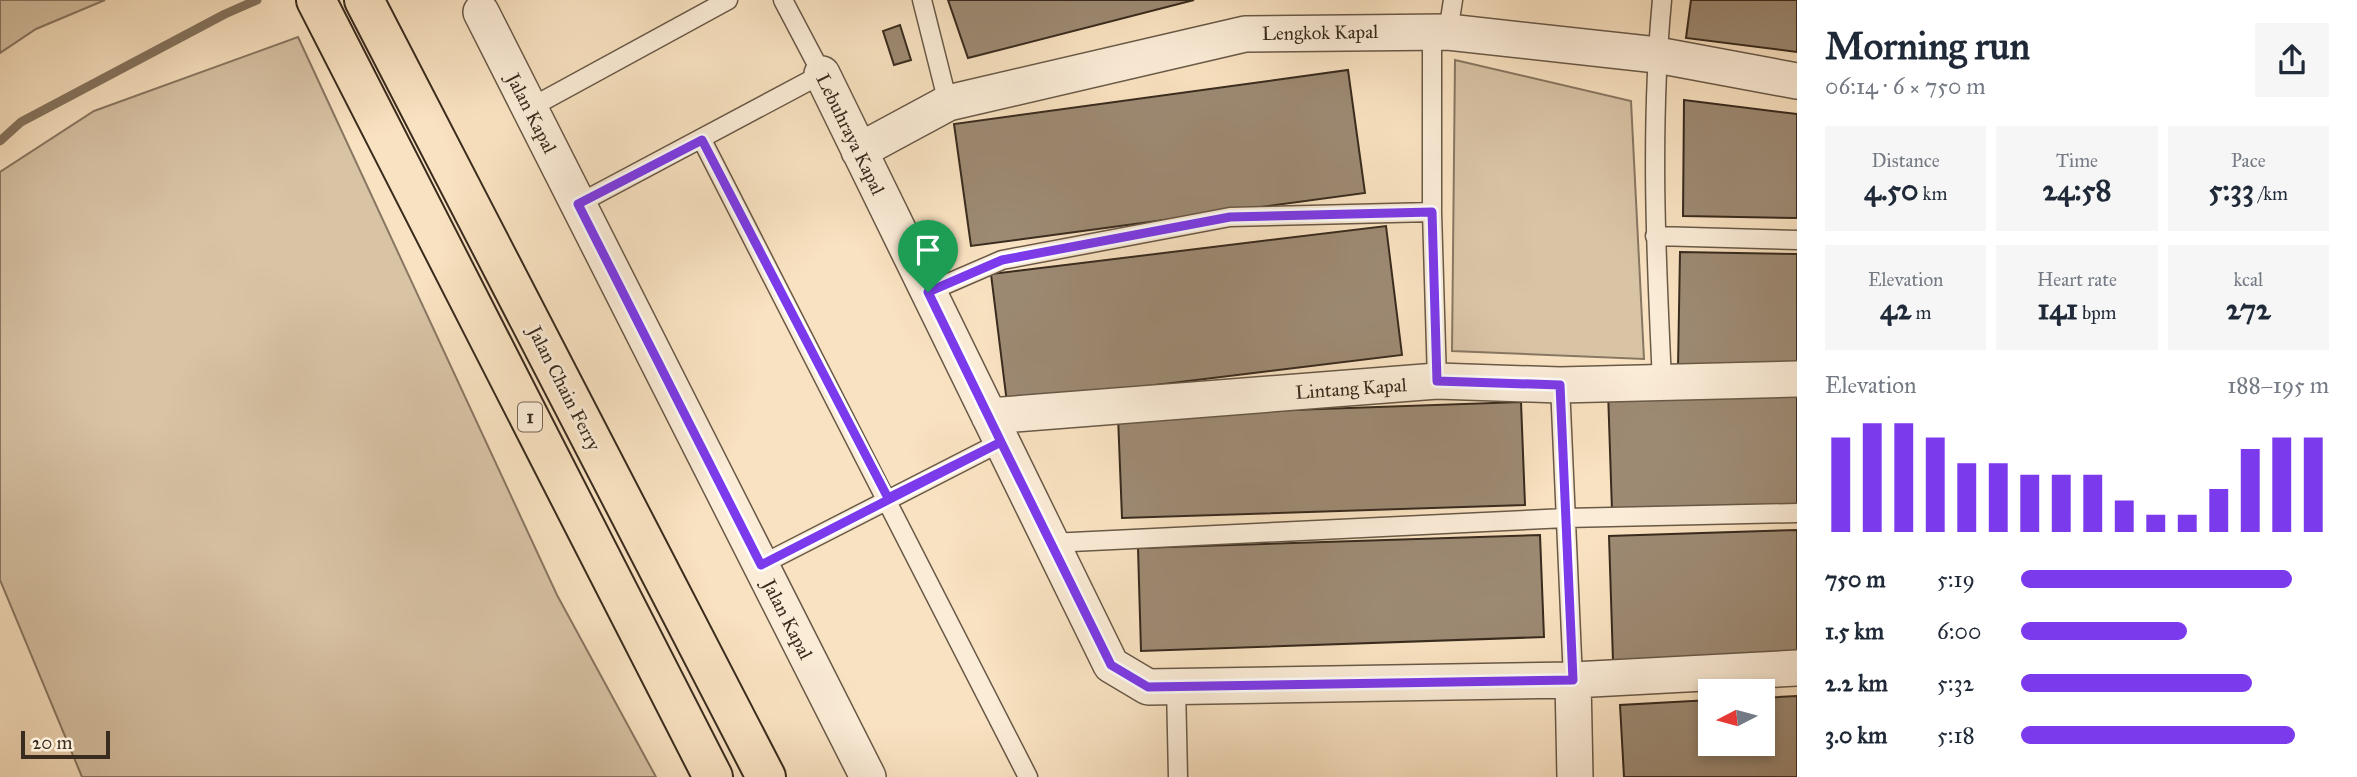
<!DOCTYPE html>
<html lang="en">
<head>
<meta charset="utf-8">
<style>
	:root { --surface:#fff; --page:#f6f6f7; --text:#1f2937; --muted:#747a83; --accent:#7c3aed }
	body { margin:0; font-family:"IM FELL Great Primer",serif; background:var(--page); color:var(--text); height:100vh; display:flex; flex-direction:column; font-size:26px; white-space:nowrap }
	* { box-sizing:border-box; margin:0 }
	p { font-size:23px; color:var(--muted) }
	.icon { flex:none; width:38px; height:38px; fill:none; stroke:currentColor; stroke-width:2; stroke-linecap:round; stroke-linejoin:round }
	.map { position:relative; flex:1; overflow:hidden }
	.side { display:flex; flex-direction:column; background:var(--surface); width:560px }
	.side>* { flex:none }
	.needle { width:46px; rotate:264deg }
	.buttons { position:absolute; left:1698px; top:679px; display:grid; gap:14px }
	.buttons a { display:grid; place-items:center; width:77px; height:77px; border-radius:0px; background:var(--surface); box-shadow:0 4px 10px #0003; font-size:35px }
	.scale { position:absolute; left:21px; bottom:18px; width:89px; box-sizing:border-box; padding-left:7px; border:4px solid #392b1e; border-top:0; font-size:19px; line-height:24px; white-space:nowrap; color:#392b1e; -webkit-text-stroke:5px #fbecd7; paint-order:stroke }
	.pin { position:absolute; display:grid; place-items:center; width:60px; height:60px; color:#fff; margin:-72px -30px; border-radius:50% 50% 50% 0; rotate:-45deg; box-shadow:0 0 7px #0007 }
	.pin .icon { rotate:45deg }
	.round { display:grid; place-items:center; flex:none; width:74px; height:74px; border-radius:0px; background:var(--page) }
	.summary { display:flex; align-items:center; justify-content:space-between; height:119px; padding:0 28px }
	h1 { font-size:38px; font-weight:700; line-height:52px }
	.stats { display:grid; grid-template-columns:repeat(3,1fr); gap:10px; height:119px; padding:7px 28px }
	.stats div { display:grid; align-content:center; border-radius:0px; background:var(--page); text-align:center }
	.stats b { font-size:30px; font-weight:700 }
	.stats small { font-size:19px; font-weight:400 }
	.stats p { font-size:19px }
	.chart { height:196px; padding:14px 28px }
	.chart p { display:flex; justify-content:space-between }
	.chart svg { width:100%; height:126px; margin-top:7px; stroke:var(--accent); stroke-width:6 }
	ul { padding:0 28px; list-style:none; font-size:23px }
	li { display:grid; grid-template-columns:112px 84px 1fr; align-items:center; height:52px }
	li i { height:18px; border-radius:9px; background:var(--accent) }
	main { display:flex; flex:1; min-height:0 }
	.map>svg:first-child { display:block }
	.green { fill:#d8c3a5; stroke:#887762; stroke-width:2 }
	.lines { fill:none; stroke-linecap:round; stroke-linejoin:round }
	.stream { stroke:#85745f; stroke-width:9 }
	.building { fill:#9d8a73; stroke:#392b1e; stroke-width:2 }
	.service-casing { stroke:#695947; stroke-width:21 }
	.minor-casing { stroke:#695947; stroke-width:38 }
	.trunk-casing { stroke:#392b1e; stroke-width:42 }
	.service { stroke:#fbecd7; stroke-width:18 }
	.minor { stroke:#fbecd7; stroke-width:35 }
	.trunk { stroke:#f9e2c1; stroke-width:38 }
	.route-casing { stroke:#fff; stroke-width:14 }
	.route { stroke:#7c3aed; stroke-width:9 }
	.labels { text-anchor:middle; stroke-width:6; stroke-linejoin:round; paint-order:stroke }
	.shield { fill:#fbecd7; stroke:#736556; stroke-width:2 }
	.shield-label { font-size:18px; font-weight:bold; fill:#392b1e }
	.street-label { font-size:19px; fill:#392b1e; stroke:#fbecd7 }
</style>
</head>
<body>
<main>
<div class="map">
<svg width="1797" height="777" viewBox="0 0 1797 777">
	<rect width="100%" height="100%" fill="#f9e2c1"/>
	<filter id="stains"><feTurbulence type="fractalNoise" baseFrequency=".00286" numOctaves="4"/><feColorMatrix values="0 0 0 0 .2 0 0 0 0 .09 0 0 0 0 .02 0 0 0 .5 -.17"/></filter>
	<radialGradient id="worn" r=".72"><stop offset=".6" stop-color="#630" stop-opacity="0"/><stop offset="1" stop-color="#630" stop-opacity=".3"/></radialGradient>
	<path class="green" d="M0,0H105L36,29L0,53Z
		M298,37L557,595L656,777H82L0,580V172L94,111Z
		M1455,60L1631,101L1644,359L1452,351Z"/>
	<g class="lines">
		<path class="stream" d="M0,141L21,122L225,14L257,0"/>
	</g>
	<path class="building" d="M948,0H1194L968,58Z
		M1691,0H1797V52L1686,38Z
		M900,25L911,60L894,65L883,31Z
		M1348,70L1365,193L971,246L954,124Z
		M1684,100L1797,114V218L1683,216Z
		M1386,226L1402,355L1007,403L991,274Z
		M1680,252L1797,254V370L1678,368Z
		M1797,386V506L1612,511L1608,391Z
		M1521,402L1525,505L1122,518L1118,416Z
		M1797,530V655L1613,661L1609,536Z
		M1540,535L1544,637L1141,651L1138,548Z
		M1797,696V777H1624L1620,705L1710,700V744H1762V698Z"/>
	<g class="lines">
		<defs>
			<path id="service" d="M922,0L948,103
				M1432,31V212L1437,381
				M1448,32L1453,0
				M530,108L728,0
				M702,140L1028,777
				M578,204L822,74L783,0
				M1655,236L1797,240
				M928,292L1002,260L1230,217L1432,212
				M1662,381C1656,255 1650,127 1662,0
				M1560,385L1573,680
				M1051,543L1566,518L1797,513
				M761,565L1001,442
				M1176,686L1178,777"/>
			<path id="minor" d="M481,12L868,777
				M822,74L1111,665L1148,687L1573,680L1797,668
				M859,151L948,103L1245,34L1448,32L1657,55L1797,81
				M989,416L1437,381L1560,385L1797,379
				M1573,680L1575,777"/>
			<path id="trunk" d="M316,0L713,777
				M364,0L766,777"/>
		</defs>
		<use href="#service" class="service-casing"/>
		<use href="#minor" class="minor-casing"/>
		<use href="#trunk" class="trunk-casing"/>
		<use href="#service" class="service"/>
		<use href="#minor" class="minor"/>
		<use href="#trunk" class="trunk"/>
	</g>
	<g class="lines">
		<defs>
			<path id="route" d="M928,292L1001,442L888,498L702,140L578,204L761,565L1001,442L1111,665L1148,687L1573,680L1560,385L1437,381L1432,212L1230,217L1002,260L928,292"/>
		</defs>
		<use href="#route" class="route-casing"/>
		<use href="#route" class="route"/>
	</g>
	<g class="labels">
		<rect class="shield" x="518" y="402.5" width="24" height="29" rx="5"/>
		<g class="shield-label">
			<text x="530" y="423">1</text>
		</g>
		<g class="street-label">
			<text transform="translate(1320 32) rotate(-1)" y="7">Lengkok Kapal</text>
			<text transform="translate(532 113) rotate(63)" y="7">Jalan Kapal</text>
			<text transform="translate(851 134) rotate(64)" y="7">Lebuhraya Kapal</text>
			<text transform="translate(565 388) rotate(63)" y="7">Jalan Chain Ferry</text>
			<text transform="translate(1351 388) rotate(-4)" y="7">Lintang Kapal</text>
			<text transform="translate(788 619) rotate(63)" y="7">Jalan Kapal</text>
		</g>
	</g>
	<rect width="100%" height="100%" filter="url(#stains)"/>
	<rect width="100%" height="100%" fill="url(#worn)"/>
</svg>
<div class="buttons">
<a><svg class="needle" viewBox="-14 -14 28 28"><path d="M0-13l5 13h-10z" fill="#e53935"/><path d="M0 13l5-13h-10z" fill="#747a83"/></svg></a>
</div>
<div class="scale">20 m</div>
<div class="pin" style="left:928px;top:292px;background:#1e9e55"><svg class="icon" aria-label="arrive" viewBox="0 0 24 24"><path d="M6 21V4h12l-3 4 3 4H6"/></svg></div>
</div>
<section class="side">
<div class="summary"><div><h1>Morning run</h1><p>06:14 · 6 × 750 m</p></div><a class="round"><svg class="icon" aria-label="share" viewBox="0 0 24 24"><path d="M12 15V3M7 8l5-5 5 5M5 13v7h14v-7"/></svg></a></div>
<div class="stats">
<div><p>Distance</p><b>4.50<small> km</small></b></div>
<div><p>Time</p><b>24:58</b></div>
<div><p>Pace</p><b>5:33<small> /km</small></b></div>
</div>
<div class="stats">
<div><p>Elevation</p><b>42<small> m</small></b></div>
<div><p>Heart rate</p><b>141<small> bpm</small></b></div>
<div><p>kcal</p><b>272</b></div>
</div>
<div class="chart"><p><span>Elevation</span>188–195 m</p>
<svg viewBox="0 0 160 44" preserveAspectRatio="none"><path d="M5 44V11M15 44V6M25 44V6M35 44V11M45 44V20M55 44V20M65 44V24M75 44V24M85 44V24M95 44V33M105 44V38M115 44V38M125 44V29M135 44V15M145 44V11M155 44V11"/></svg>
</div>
<ul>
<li><b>750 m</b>5:19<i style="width:88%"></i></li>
<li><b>1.5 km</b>6:00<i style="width:54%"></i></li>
<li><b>2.2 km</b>5:32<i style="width:75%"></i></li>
<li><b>3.0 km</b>5:18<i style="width:89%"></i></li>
</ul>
</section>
</main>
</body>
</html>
